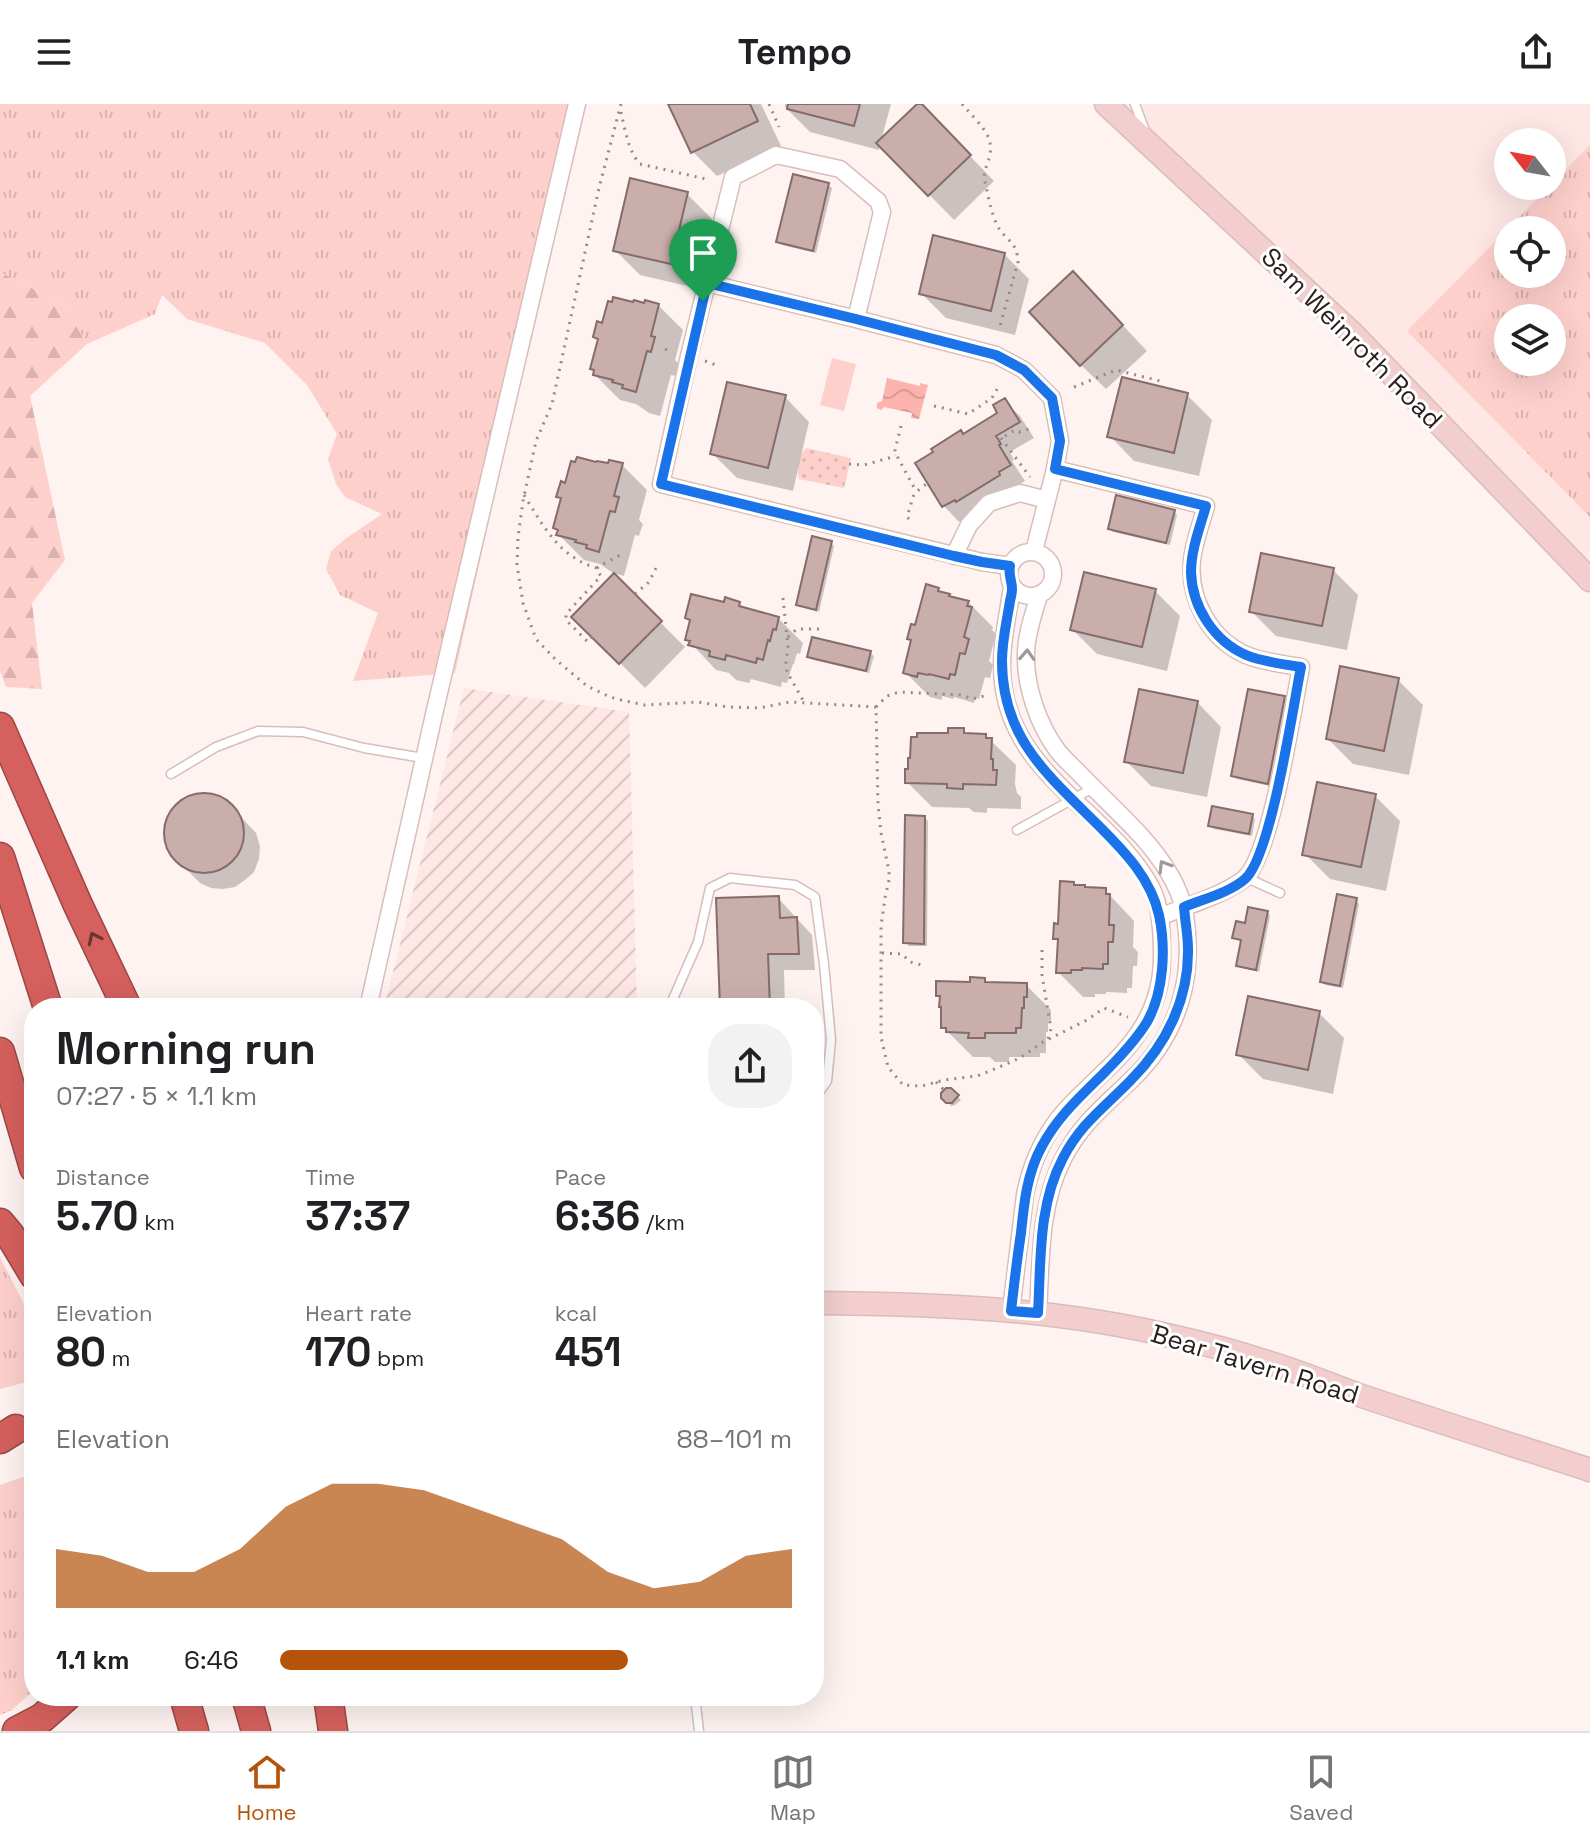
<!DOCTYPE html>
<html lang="en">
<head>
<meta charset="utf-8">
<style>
	:root { --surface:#fff; --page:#f2f2f2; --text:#202124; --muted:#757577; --line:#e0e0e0; --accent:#b45309 }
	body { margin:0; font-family:"Space Grotesk",sans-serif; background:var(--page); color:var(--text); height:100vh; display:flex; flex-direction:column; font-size:30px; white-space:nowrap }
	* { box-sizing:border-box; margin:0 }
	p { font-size:26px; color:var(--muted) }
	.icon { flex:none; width:44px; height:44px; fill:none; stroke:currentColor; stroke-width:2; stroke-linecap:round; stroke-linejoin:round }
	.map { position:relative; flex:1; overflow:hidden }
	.panel { position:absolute; left:24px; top:894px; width:800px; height:708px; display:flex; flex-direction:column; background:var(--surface); border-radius:32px; box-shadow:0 8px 32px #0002 }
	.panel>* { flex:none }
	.needle { width:52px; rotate:301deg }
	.fabs { position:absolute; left:1494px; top:24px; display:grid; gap:16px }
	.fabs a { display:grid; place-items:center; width:72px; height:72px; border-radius:50%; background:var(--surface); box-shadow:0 8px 32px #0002; font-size:40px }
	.pin { position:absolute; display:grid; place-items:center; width:68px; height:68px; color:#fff; margin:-82px -34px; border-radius:50% 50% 50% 0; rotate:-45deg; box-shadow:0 0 8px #0007 }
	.pin .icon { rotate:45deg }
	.round { display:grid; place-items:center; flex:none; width:84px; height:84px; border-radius:32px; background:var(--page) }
	.summary { display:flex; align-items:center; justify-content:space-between; height:136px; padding:0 32px }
	h1 { font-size:44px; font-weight:700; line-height:60px }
	.figures { display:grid; grid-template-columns:repeat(3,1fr); gap:12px; height:136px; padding:8px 32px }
	.figures div { display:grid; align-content:center }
	.figures b { font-size:40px; font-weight:700 }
	.figures small { font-size:22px; font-weight:400 }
	.figures p { font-size:22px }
	.chart { height:224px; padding:16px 32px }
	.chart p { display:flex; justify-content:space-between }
	.chart svg { width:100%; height:144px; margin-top:8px; fill:var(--accent); opacity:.7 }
	ul { padding:0 32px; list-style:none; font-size:26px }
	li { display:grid; grid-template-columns:128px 96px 1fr; align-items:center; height:60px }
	li i { height:20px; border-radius:10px; background:var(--accent) }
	header { display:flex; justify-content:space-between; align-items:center; height:104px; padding:0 32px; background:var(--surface); font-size:36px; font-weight:700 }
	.tab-bar { display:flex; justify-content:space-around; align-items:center; height:112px; border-top:2px solid var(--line); background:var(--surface); font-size:22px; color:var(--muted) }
	.tab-bar a { display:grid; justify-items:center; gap:4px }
	.tab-bar .active { color:var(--accent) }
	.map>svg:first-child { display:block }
	.built { fill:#fee7e5; fill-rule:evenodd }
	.industrial { fill:url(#industrial-furrows) }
	.grass { fill:url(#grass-tufts); fill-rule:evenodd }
	.forest { fill:url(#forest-firs) }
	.park { fill:url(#park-dots) }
	.garden { fill:#fed0cc }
	.water { fill:url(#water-waves) }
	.shadow { fill:#0003 }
	.building { fill:#c9aeac; stroke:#856c6a; stroke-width:2 }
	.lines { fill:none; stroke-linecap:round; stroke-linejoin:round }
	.lane-casing { stroke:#d9bdbb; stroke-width:11 }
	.street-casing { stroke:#d9bdbb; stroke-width:19 }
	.secondary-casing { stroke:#d9bdbb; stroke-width:25 }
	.highway-casing { stroke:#994947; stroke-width:31 }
	.path { stroke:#938987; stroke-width:3; stroke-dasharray:2 6; stroke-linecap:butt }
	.lane { stroke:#fff; stroke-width:8 }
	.street { stroke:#fff; stroke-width:16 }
	.secondary { stroke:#f2cfce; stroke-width:22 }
	.highway { stroke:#d5605d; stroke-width:28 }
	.oneway { stroke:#9f9a9a }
	.oneway2 { stroke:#653634 }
	.route-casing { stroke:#fff; stroke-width:16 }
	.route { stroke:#1a73e8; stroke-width:10 }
	.labels { text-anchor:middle; stroke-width:6; stroke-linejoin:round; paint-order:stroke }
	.street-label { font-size:26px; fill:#291f1e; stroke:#fff }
</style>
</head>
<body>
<header><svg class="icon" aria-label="menu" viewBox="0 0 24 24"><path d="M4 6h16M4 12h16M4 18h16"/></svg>Tempo<svg class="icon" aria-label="share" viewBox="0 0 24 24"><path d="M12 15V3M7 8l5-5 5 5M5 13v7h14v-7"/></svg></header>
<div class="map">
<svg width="1590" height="1627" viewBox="0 0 1590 1627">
	<defs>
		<pattern id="industrial-furrows" width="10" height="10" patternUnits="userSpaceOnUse" patternTransform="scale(2)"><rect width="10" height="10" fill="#fee7e5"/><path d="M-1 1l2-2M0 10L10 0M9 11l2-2" fill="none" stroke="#dac6c4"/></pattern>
		<pattern id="grass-tufts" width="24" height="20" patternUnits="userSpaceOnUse" patternTransform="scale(2)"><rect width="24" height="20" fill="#fed0cc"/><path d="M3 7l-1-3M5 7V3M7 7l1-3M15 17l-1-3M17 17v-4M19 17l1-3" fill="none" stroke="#dab2af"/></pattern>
		<pattern id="forest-firs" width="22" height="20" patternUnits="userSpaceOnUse" patternTransform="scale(2)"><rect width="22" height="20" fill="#fed0cc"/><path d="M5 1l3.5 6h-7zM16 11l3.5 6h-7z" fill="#dab2af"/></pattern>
		<pattern id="park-dots" width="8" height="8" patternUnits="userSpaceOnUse" patternTransform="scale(2)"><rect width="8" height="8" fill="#fed0cc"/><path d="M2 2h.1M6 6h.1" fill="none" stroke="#dab2af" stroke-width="1.8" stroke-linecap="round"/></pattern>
		<pattern id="water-waves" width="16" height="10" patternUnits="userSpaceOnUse" patternTransform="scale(2)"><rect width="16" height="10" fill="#fcb3ad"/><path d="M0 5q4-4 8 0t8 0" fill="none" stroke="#d89a94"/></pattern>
	</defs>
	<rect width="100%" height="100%" fill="#fef3f1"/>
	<path class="built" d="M1123,0H1590V462ZM1508,38H1552V82H1508ZM1508,126H1552V170H1508ZM1508,214H1552V258H1508Z"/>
	<path class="industrial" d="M464,584L629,608L637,904H384Z"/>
	<path class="grass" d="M0,0H581L455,569L353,577L378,509L340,491L326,465L331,447L345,435L382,410L345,393L336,380L328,355L337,330L307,281L265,239L187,215L162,191L155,210L87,240L67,202L0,168Z
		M1590,41V413L1407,227L1550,82H1552V80ZM1552,126V170H1508V126ZM1508,214H1552V258H1508Z
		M0,1153L34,1220V1276L0,1285Z
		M34,1369V1586L12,1606L0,1611V1381Z"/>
	<path class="forest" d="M0,168L67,202L87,240L30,292L65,456L32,499L42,585L6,583L0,567Z"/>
	<path class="park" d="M806,344L851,354L844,384L799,375C796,367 800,349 806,344Z"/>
	<path class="garden" d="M832,254L856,260L844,307L820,301Z"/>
	<path class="water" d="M887,274L920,282V279L928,281L919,315L911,314L912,309L884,303L881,306L877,304V299L882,297Z"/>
	<path class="shadow" d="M670,0H761L781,42L717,72L692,47Z
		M785,0H891L881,37L920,0L994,77L954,116L880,40L879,46L810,28L785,3Z
		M828,81L832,84L816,149L782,141L778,137Z
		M687,90L712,115L696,184L640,171L615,146Z
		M1004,150L1029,175L1015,231L946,214L921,189Z
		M1097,194L1147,247L1106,285L1081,261Z
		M635,201H658L683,226L675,256L679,260L676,272L671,271L660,312L649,309L636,300L620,296L595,271L596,268L592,264L599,237L595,233L603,221Z
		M1187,291L1212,316L1199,372L1134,357L1110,332Z
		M785,293L809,318L793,387L737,374L712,349Z
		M1004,297L1020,312L1034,334L1010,348L1014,356L1012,357L1025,377L959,418L944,402L918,360L1000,310Z
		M598,361H622L647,386L639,416L643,420L639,432L635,431L624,472L613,469L600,460L584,456L559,431V428L555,424L563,396L559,393L567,381Z
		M1174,407L1177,411L1170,441L1113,428L1110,424Z
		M831,439L834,442L819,508L802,503L798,500Z
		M1333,466L1358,491L1347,546L1276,532L1251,507Z
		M614,472L685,543L645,584L574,513Z
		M938,486L952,494L968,498L993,523L992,526L996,530L989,557L993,561L990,574L985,573L979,595L975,594L974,599L954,593L953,595L942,592V596L930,593L905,568L913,538L909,534Z
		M1155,487L1180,512L1167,567L1097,550L1072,525Z
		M739,499L745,506L778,514L803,539L800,550L797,549L794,560H793L787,579L782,578L781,583L751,575L749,579L736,576L729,569L716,566L687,535L691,518L687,514L725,500Z
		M870,549L874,552L869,569L813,556L810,553Z
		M1398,576L1423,601L1409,671L1353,660L1328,635Z
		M1284,594L1287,597L1270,682L1237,675L1233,672Z
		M1197,598L1221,623L1207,693L1151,682L1126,657Z
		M963,626L968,631L986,632L1016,661L1015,680L1017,689L1021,693V705L987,704V709L974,708L969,704L932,703L907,678L950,631Z
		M206,690L219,694L230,701L256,729L260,742L259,755L254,768L245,776L235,783L223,785L211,784L200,779L174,753L168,743L165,731L166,719L172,707L181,698L193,692Z
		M1375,692L1400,717L1386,787L1330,775L1305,750Z
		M1252,712L1255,715L1252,732L1214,725L1210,722Z
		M925,714L928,717L927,842H909L906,838Z
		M1073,780L1076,783L1105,786L1134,817L1133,843L1138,848L1137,862H1133L1132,884H1127V889L1106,888V890H1095V893H1083L1058,868L1060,839L1055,834Z
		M778,794L812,831L815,866H784L785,904H722Z
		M1356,796L1359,800L1343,884L1325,881L1322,878Z
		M1267,808L1270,812L1259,868L1242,864L1238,861L1243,838L1234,834L1246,822Z
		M985,876L989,880L1026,881L1051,906V917H1048V928H1046V949H1040V953H1009V958H995L990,953H973L943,923L942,895L938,891Z
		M1319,909L1344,934L1333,990L1263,975L1238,950Z
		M951,986L961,996L955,1001L951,1002L943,993Z"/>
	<path class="building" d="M668,0H750L758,17L691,49Z
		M788,0H860L854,22L787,5Z
		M917,0H922L971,51L928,92L876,39Z
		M793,70L829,79L813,147L776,138Z
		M630,74L688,88L671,160L613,147Z
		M933,131L1005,149L991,207L919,190Z
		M1073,167L1123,221L1080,262L1029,208Z
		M613,193L633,198L634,196L644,199L645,196L659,200L651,232L655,233L651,248L647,247L636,288L622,284L623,281L612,278L613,276L593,271L594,266L590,265L598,235L593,233L597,217L602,219L608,197L612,198Z
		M1122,273L1188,289L1174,349L1107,333Z
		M727,278L786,291L768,364L710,350Z
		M1005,294L1020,318L996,332L1001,340L999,341L1011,361L999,368L1000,371L956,398L955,396L942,403L915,359L933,348L931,345L961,326L963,330L997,309L993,301Z
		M577,353L596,358L597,357L608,359L609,356L623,359L614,392L619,393L615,408L610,407L599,448L586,444L587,441L575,438L576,436L556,431L558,426L553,424L561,394L556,393L561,377L565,379L571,357L575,358Z
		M1116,391L1175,406L1166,439L1108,425Z
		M812,432L832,437L816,506L796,501Z
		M1261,449L1334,464L1322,522L1249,508Z
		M1084,468L1156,485L1142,543L1070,526Z
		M614,469L662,517L619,560L571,513Z
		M926,480L939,484L938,487L950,490L949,492L969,497L967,502L972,503L964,533L969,535L965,550L960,549L955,571L950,570L949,575L929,570L928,571L918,569L917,573L903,569L911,536L907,535L911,520L915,521Z
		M691,490L724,498L725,493L740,498L739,502L779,513L776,526L773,525L770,537L768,536L763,556L757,554L756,559L726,551L725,556L709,552L710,547L688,541L690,537L685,536L690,516L685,514Z
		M812,533L871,547L866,567L807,553Z
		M1340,562L1399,574L1384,647L1326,635Z
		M1139,585L1198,597L1183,669L1124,658Z
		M1248,585L1285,592L1268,680L1231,672Z
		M948,624H964V629L986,630V634H992L991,655H993V666H997L996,681L963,680V685L947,684V680L905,679V665H908V654H910L911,633H917V629H948Z
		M1317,678L1376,690L1361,763L1302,751Z
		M164 729a40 40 0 1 1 80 0a40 40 0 1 1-80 0Z
		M1212,702L1253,710L1249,730L1208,722Z
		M905,711L925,712L924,840L903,839Z
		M1060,777L1074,778V781H1085V783L1106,784V790H1110L1109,821H1114L1113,838H1108V860H1103V865L1082,864V866H1071V869H1056L1058,835H1053L1054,819L1058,820Z
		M1337,790L1357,794L1340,882L1320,878Z
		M779,792L780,814L797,813L799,850H768L770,904H720L716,794Z
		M1248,803L1268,807L1256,866L1236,862L1241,836L1232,834L1236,817L1245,819Z
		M970,873L985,874V878L1027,879V893H1024V904H1022L1021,924H1016V929H985V934H968L969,929L946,928V924H941V903H939L940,892H936V877L970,878Z
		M1248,892L1320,907L1308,966L1236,951Z
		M946,984H951L959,991L952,999H946L941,994V989Z"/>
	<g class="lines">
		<defs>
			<path id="lane" d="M1135,0L1145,27
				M171,670L216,643L258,627L303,628L364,644L423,654
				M1017,726L1093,684
				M1247,774L1280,789
				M669,904L698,838L710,784L730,774L795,781L815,793L824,860L831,936L827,977L814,996
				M695,1592L699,1627"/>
			<path id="street" d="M707,179L856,215
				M1055,365L1206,402C1201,420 1194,438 1192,456C1188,495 1210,535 1246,551C1263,558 1283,560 1301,563C1293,603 1271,754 1244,775C1222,792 1185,802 1160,813
				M1009 470a22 22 0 1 1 44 0a22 22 0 1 1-44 0Z
				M954,452L969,421L989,399L1020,389L1047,396
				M1010,462L982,458L661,380L689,252L733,73L776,51L840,65L878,97L882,108L856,215L996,251L1024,266L1052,294L1060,337L1055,365L1034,447
				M368,904L435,606L577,0
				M1011,1207L1025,1091C1030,1065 1040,1040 1056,1018C1069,1000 1086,986 1102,970C1139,936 1163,901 1162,849C1162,828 1161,802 1151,783C1111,710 1018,674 1004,586C998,551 1007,517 1012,483
				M1038,1209C1041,1157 1039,1102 1063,1055C1080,1021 1103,1003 1130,977C1179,931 1196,872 1184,806C1179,780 1159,752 1142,733C1122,711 1099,690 1078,668C1071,661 1063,654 1057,646C1038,620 1025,582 1026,550C1026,530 1034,509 1039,491"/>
			<path id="secondary" d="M1106,0L1353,230L1590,476
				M814,1199C935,1200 1057,1204 1175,1233C1216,1242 1257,1254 1297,1268C1318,1275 1338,1284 1359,1291C1436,1317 1513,1341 1590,1366"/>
			<path id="highway" d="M0,623L78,801L127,904
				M0,753L48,904
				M0,948L34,1064
				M0,1119L10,1131L34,1171
				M0,1335L16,1325
				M184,1592L194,1627
				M246,1592L256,1627
				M328,1592L333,1627
				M17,1627L42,1614L67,1592"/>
		</defs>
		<use href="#lane" class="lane-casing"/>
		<use href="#street" class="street-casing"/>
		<use href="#secondary" class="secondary-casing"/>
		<use href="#highway" class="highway-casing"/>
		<path class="path" d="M621,0L599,84L552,300L536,337L523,397L518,433L517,461L523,499L536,535L555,555L587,582L610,593L621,596L645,601L698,598L728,603L759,604L790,598L876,603L878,700L881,729L889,767V776L885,794L881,822V933L888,963L903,981L922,982L944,976L977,972L990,967L1020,954L1043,938L1087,916L1104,904L1128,913
			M769,0L779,23
			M962,0C971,11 984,22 989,35C995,55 981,63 985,78C988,91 991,108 997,121C1005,137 1017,136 1018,158L1000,222
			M621,8C625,25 628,47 640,60L706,75
			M665,245L667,246
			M705,257L716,261
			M1074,283L1116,266L1160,277L1158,282
			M934,302L968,310L992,294L1000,280
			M901,322L895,346L897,352L916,387
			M1001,334L1030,373
			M998,336L1015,326L1019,328L1032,324
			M849,360L864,361L896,352
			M524,391C544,423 559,453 597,464
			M909,415L907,413L914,390L926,380
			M635,490L649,478L656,464
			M783,494L788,543L786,559L787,568L804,598
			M592,533L588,538L566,516V510L601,472L597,467L598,463L620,451
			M788,533L797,525H821
			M876,603L887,592L899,588L962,591L972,595L988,591
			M1042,846V871L1051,925L1048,935
			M882,849L902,850L910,858L922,861
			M936,978L944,986"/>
		<use href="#lane" class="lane"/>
		<use href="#street" class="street"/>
		<use href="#secondary" class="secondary"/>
		<use href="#highway" class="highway"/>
	</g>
	<defs><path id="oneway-chevron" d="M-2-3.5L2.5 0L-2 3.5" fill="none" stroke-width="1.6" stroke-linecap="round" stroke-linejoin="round" transform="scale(2)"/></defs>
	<g class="oneway">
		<use href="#oneway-chevron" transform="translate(1027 551) rotate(-87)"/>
		<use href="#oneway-chevron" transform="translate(1164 762) rotate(-122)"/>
	</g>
	<use class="oneway2" href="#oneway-chevron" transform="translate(94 834) rotate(-115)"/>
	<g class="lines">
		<defs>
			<path id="route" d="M707,179L856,215L996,251L1024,266L1052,294L1060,337L1055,365L1206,402C1200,423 1191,446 1191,468C1192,503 1214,537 1246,551C1263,558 1283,560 1301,563C1293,603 1271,753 1245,775C1229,789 1203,795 1184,803C1185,817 1188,831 1188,845C1189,895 1166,941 1131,976C1105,1003 1081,1019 1063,1054C1038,1101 1041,1157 1038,1209L1011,1207C1014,1181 1017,1155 1021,1129C1024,1099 1027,1069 1042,1042C1058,1012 1081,992 1104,969C1120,953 1136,936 1147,918C1164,888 1166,844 1159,811C1151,775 1125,748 1100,723C1049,672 1002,635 1002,557C1002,536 1007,517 1010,497C1011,493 1012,489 1012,485C1012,476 1008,471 1010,462L982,458L954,452L661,380Z"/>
		</defs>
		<use href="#route" class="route-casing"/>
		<use href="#route" class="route"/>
	</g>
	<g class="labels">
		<g class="street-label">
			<text transform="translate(1352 234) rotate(45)" y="9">Sam Weinroth Road</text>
			<text transform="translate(1255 1260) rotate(17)" y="9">Bear Tavern Road</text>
		</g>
	</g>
</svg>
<div class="fabs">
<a><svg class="needle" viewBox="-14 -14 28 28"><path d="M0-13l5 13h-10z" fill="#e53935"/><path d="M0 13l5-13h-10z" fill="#757577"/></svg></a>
<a><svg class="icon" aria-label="locate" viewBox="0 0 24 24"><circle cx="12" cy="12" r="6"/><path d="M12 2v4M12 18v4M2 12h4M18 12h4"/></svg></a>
<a><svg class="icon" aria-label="layers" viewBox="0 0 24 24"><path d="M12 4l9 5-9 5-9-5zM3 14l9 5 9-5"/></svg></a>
</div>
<div class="pin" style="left:703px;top:197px;background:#1e9e55"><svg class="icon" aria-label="arrive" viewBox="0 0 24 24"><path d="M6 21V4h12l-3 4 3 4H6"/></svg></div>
<section class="panel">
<div class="summary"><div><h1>Morning run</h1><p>07:27 · 5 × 1.1 km</p></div><a class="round"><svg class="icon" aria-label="share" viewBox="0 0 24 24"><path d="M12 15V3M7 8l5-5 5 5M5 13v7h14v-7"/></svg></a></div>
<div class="figures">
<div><p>Distance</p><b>5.70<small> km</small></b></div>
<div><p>Time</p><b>37:37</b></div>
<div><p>Pace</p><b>6:36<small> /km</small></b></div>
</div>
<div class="figures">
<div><p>Elevation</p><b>80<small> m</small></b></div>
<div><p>Heart rate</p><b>170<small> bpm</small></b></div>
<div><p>kcal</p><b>451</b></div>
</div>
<div class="chart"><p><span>Elevation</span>88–101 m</p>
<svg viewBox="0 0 160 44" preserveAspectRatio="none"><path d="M0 44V26L10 28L20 33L30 33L40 26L50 13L60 6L70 6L80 8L90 13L100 18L110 23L120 33L130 38L140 36L150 28L160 26V44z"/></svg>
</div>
<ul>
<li><b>1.1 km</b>6:46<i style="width:68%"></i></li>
</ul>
</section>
</div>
<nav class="tab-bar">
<a class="active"><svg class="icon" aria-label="home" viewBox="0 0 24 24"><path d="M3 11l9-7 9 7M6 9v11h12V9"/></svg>Home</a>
<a><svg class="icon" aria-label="map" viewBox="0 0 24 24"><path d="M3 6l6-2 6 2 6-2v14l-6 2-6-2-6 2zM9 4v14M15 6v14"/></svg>Map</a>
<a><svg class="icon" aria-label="saved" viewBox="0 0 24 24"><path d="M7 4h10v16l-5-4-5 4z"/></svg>Saved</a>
</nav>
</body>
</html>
